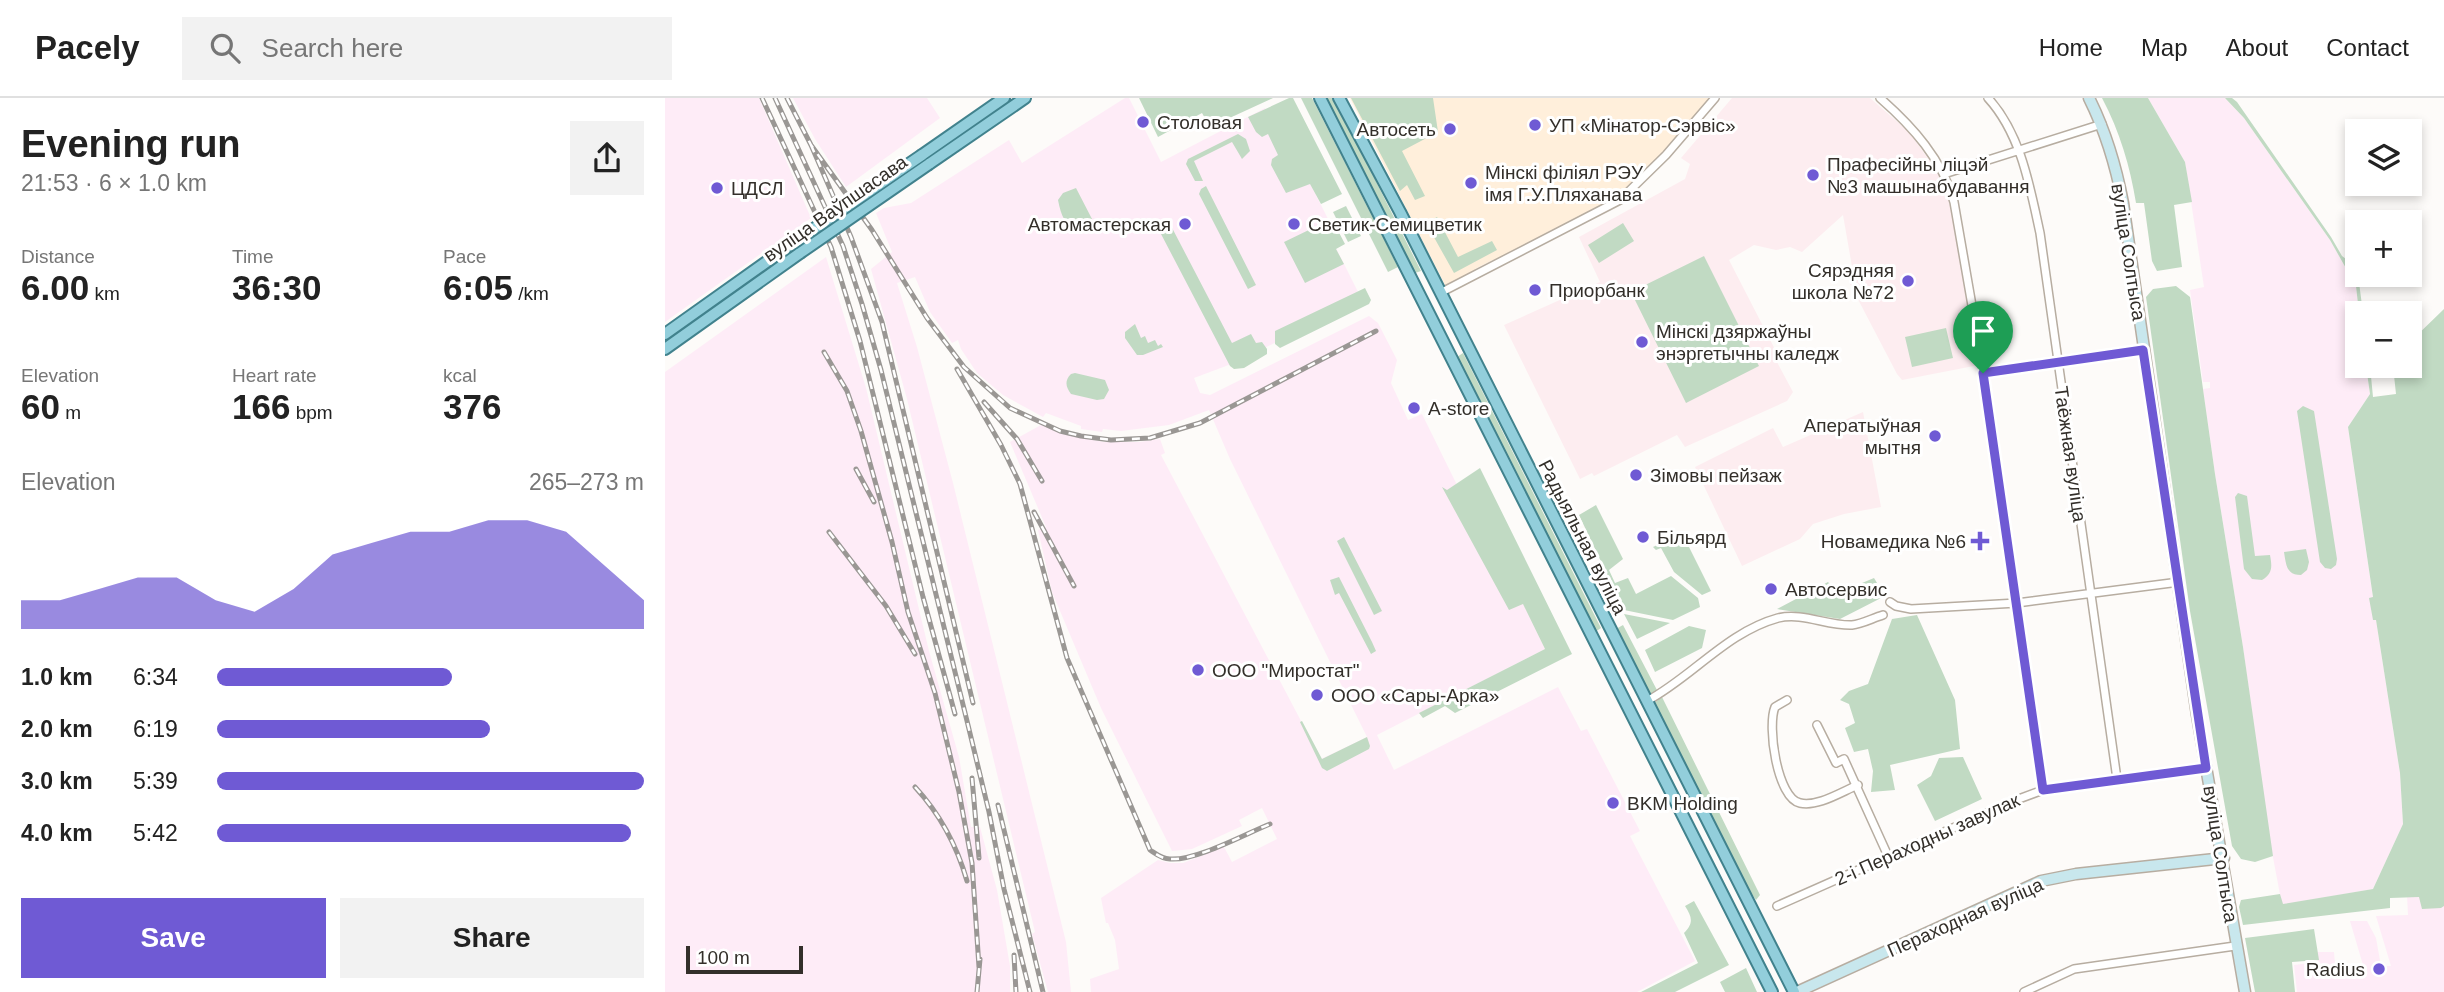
<!DOCTYPE html>
<html lang="en">
<head>
<meta charset="utf-8">
<style>
	:root { --surface:#fff; --page:#f2f2f2; --text:#222; --muted:#767676; --line:#e0e0e0; --accent:#6f5ad4 }
	body { margin:0; font-family:Helvetica,sans-serif; background:var(--page); color:var(--text); height:100vh; display:flex; flex-direction:column; font-size:26px; white-space:nowrap }
	* { box-sizing:border-box; margin:0 }
	p { font-size:23px; color:var(--muted) }
	.icon { flex:none; width:38px; height:38px; fill:none; stroke:currentColor; stroke-width:2; stroke-linecap:round; stroke-linejoin:round }
	.map { position:relative; flex:1; overflow:hidden }
	.panel { display:flex; flex-direction:column; background:var(--surface); width:665px }
	.panel>* { flex:none }
	.controls { position:absolute; left:1680px; top:21px; display:grid; gap:14px }
	.controls a { display:grid; place-items:center; width:77px; height:77px; border-radius:0px; background:var(--surface); box-shadow:0 4px 10px #0003; font-size:35px }
	.scale { position:absolute; left:21px; bottom:18px; width:117px; box-sizing:border-box; padding-left:7px; border:4px solid #332f2a; border-top:0; font-size:19px; line-height:24px; white-space:nowrap; color:#332f2a; -webkit-text-stroke:5px #fff; paint-order:stroke }
	.pin { position:absolute; display:grid; place-items:center; width:60px; height:60px; color:#fff; margin:-72px -30px; border-radius:50% 50% 50% 0; rotate:-45deg; box-shadow:0 0 7px #0007 }
	.pin .icon { rotate:45deg }
	.round { display:grid; place-items:center; flex:none; width:74px; height:74px; border-radius:0px; background:var(--page) }
	.summary { display:flex; align-items:center; justify-content:space-between; height:119px; padding:0 21px }
	h1 { font-size:38px; font-weight:600; line-height:52px }
	.stats { display:grid; grid-template-columns:repeat(3,1fr); gap:10px; height:119px; padding:7px 21px }
	.stats div { display:grid; align-content:center }
	.stats b { font-size:35px; font-weight:600 }
	.stats small { font-size:19px; font-weight:400 }
	.stats p { font-size:19px }
	.chart { height:196px; padding:14px 21px }
	.chart p { display:flex; justify-content:space-between }
	.chart svg { width:100%; height:126px; margin-top:7px; fill:var(--accent); opacity:.7 }
	.cta { display:flex; gap:14px; margin-top:auto; padding:14px 21px }
	.cta a { flex:1; height:80px; border-radius:0px; background:var(--accent); color:#fff; font-size:28px; font-weight:600; line-height:80px; text-align:center }
	.cta a+a { background:var(--page); color:var(--text) }
	ul { padding:0 21px; list-style:none; font-size:23px }
	li { display:grid; grid-template-columns:112px 84px 1fr; align-items:center; height:52px }
	li i { height:18px; border-radius:9px; background:var(--accent) }
	header { display:flex; align-items:center; gap:42px; box-sizing:border-box; height:98px; padding:0 35px; background:var(--surface); border-bottom:2px solid var(--line) }
	header strong { font-size:33px }
	nav { display:flex; gap:38px; margin-inline-start:auto; font-size:24px }
	.search { width:490px; height:63px; background:var(--page); display:flex; align-items:center; gap:18px; box-sizing:border-box; padding:0 24px; border-radius:0px; color:var(--muted); font-size:26px }
	main { display:flex; flex:1; min-height:0 }
	.map>svg:first-child { display:block }
	.built { fill:#ffefdb }
	.industrial { fill:#feecf7 }
	.education { fill:#fdedf0 }
	.green { fill:#c1dac3 }
	.lines { fill:none; stroke-linecap:round; stroke-linejoin:round }
	.street-casing { stroke:#b7ada1; stroke-width:10 }
	.secondary-casing { stroke:#b7ada1; stroke-width:13 }
	.primary-casing { stroke:#41828d; stroke-width:14 }
	.street { stroke:#fff; stroke-width:7 }
	.secondary { stroke:#c8e7ed; stroke-width:10 }
	.primary { stroke:#92cedb; stroke-width:10 }
	.rail-casing { stroke:#9a9794; stroke-width:5 }
	.rail { stroke:#fff; stroke-width:2.5; stroke-dasharray:8; stroke-linecap:butt }
	.primary-bridge-casing { stroke:#41828d; stroke-width:14; stroke-linecap:butt }
	.primary-bridge { stroke:#92cedb; stroke-width:10 }
	.route-casing { stroke:#fff; stroke-width:14 }
	.route { stroke:#6f5ad4; stroke-width:9 }
	.poi-dot { fill:#6f5ad4; stroke:#fff; stroke-width:2.5 }
	.labels { text-anchor:middle; stroke-width:6; stroke-linejoin:round; paint-order:stroke }
	.poi-label { font-size:19px; fill:#332f2a; stroke:#fff; text-anchor:start }
	.street-label { font-size:19px; fill:#332f2a; stroke:#fff }
</style>
</head>
<body>
<header>
<strong>Pacely</strong>
<div class="search"><svg class="icon" aria-label="search" viewBox="0 0 24 24"><circle cx="10" cy="10" r="6"/><path d="M15 15l6 6"/></svg>Search here</div>
<nav><a>Home</a><a>Map</a><a>About</a><a>Contact</a></nav>
</header>
<main>
<section class="panel">
<div class="summary"><div><h1>Evening run</h1><p>21:53 · 6 × 1.0 km</p></div><a class="round"><svg class="icon" aria-label="share" viewBox="0 0 24 24"><path d="M12 15V3M7 8l5-5 5 5M5 13v7h14v-7"/></svg></a></div>
<div class="stats">
<div><p>Distance</p><b>6.00<small> km</small></b></div>
<div><p>Time</p><b>36:30</b></div>
<div><p>Pace</p><b>6:05<small> /km</small></b></div>
</div>
<div class="stats">
<div><p>Elevation</p><b>60<small> m</small></b></div>
<div><p>Heart rate</p><b>166<small> bpm</small></b></div>
<div><p>kcal</p><b>376</b></div>
</div>
<div class="chart"><p><span>Elevation</span>265–273 m</p>
<svg viewBox="0 0 160 44" preserveAspectRatio="none"><path d="M0 44V34L10 34L20 30L30 26L40 26L50 34L60 38L70 30L80 18L90 14L100 10L110 10L120 6L130 6L140 10L150 22L160 34V44z"/></svg>
</div>
<ul>
<li><b>1.0 km</b>6:34<i style="width:55%"></i></li>
<li><b>2.0 km</b>6:19<i style="width:64%"></i></li>
<li><b>3.0 km</b>5:39<i style="width:100%"></i></li>
<li><b>4.0 km</b>5:42<i style="width:97%"></i></li>
</ul>
<div class="cta"><a>Save</a><a>Share</a></div>
</section>
<div class="map">
<svg width="1779" height="894" viewBox="0 0 1779 894">
	<rect width="100%" height="100%" fill="#fdfbf9"/>
	<path class="built" d="M685,0H1054L1025,33L953,104L832,167L828,162L810,171L812,176L781,189Z"/>
	<path class="industrial" d="M0,0H94L146,120L0,224Z
		M128,0H262L275,20L181,89L150,41Z
		M460,0H464L496,64L600,10L640,87L645,85L666,127L661,130L697,202L569,265L529,280L535,295L545,297L704,218L713,225L732,262L726,285L743,322L757,316L792,387L858,505L880,551L712,637L729,672L893,589L916,633L922,631L975,733L965,738L1030,863L972,894H426L425,881L454,871L450,842L443,825H441L436,800L493,762L505,765H518L539,757L558,747L567,764L612,741L597,710L574,722L577,728L527,751L507,753L436,610L387,494L373,432L381,429L345,344L376,327L407,338L439,344H474L495,341L500,355L496,357L656,661L702,639L565,361L544,312L504,327L456,333L438,331L437,334L416,331V328L381,315L378,319L338,297L312,275L296,251L293,242L287,245L265,214L250,179L232,185L252,249L288,385L401,844L406,894H383L367,836L370,834L242,301L206,171L227,154L211,115L219,110L246,105L344,42L357,65Z
		M1483,0H1560L1579,20L1665,142L1691,188L1694,215H1692V268H1701L1705,296L1683,329L1708,500H1705L1708,521L1711,522L1735,675L1738,726L1708,791L1617,807L1603,733L1578,549L1550,376L1538,291L1545,290V284H1538L1525,192L1539,189L1520,64Z
		M161,159L201,290L264,553L294,659L306,729H315L332,792L345,868V894H0V274Z
		M1779,751V894H1632L1629,867L1653,864L1652,854H1669L1671,878L1691,876V867H1698L1685,823H1702L1711,840L1716,868H1726L1711,818L1743,817L1740,755Z"/>
	<path class="education" d="M1067,0H1205L1244,34L1277,80L1291,128L1314,267L1237,282L1232,276L1185,186L1189,180L1178,117L1137,154L1125,149L1111,152L1089,147L1064,162L1115,261L1112,264L1128,294L1122,303L1020,349L1012,337L929,378L927,375L915,381L839,227L935,184L914,139L1020,81L1025,66L1016,60Z
		M1198,314L1216,409L1179,416L1148,426L1135,441L1077,468L1030,369L1108,330L1118,349Z"/>
	<path class="green" d="M474,0H608L545,29L537,15L493,39Z
		M624,0H628L677,96L656,106L645,86L621,95L606,67L607,61L613,57L603,36L597,39L591,34L583,19Z
		M636,0H647L733,169L723,174Z
		M661,0H669L756,173L750,175Z
		M686,0H768L773,34L737,53L760,98L750,102L742,87L735,93Z
		M1437,0H1483L1520,64L1527,104L1509,107L1517,169L1492,173L1487,163L1479,105H1471C1465,68 1455,34 1437,0Z
		M1560,0H1567L1572,4L1666,139L1677,158L1692,169L1698,215H1694L1691,188L1665,142L1579,20Z
		M573,36L581,41L585,53L577,61L567,44L529,63L538,83H530L521,66L523,61Z
		M541,88L591,187L583,191L534,96L536,91Z
		M411,90L427,121C404,133 398,127 393,102L398,95Z
		M681,108L696,138L683,144L668,114Z
		M772,119L793,159L827,143L832,152L789,175L761,125Z
		M504,124L567,245L586,236L591,245L597,244L602,251V256L579,270L569,271L565,268L496,136V130Z
		M669,125L680,146L671,151L679,166L640,185L619,144L650,129L653,134Z
		M958,125L969,143L934,165L923,147Z
		M1039,158L1094,268L1021,305L966,194Z
		M1511,188L1525,199L1550,376L1578,549L1608,758L1590,764L1576,761L1567,748L1525,513L1481,199L1488,191Z
		M700,190L706,202L704,206L615,250L610,246V233Z
		M1779,211V808L1776,810L1757,811L1754,799L1725,800V810L1578,827L1574,809L1576,802L1615,796L1618,806L1708,791L1738,726L1735,675L1711,522H1708L1704,500L1708,499L1683,329L1705,296L1701,268H1705L1708,299L1731,296L1728,268H1745V244Z
		M470,226L476,240L480,238L483,245L490,242L493,248L496,246L498,249L478,257H472L460,240V234Z
		M1281,230L1288,260L1247,269L1240,239Z
		M798,255L936,530L930,534L792,259Z
		M410,275L440,282L444,292L439,301L432,302L406,296C401,289 399,283 406,276Z
		M1638,308L1649,313L1672,461L1671,467L1666,471L1660,470L1655,464L1632,313Z
		M815,370L907,556L790,615L780,608L758,620L754,615L880,551L858,506L844,512L777,389L782,392Z
		M1573,395L1582,398L1590,458L1605,457C1607,468 1608,476 1597,482L1587,481L1579,471L1570,399Z
		M931,407L958,461L944,472L950,485L963,480L971,496L1006,478L1033,500L1035,509L1008,522L959,512L914,417Z
		M1017,435L1046,493L1037,497L1009,474L996,450L991,452L988,449Z
		M679,439L717,513L709,517L672,443Z
		M1641,451L1644,464L1642,472L1636,477C1621,477 1621,466 1619,454Z
		M674,479L707,544L711,553L706,556L674,495L670,497L665,482Z
		M1209,480L1220,498L1175,521L1112,511L1163,484L1173,495Z
		M959,516L1005,525L972,541Z
		M1252,517L1290,602L1295,651L1225,667L1230,692L1206,694L1208,673L1203,651L1189,654L1180,630L1190,625L1184,606L1175,602L1184,593L1203,586L1227,521Z
		M958,527L993,594L986,596L982,593L951,531Z
		M1024,528L1041,532L1037,550L990,574L980,552Z
		M997,599L1095,797L1091,802L1079,785L989,605Z
		M637,623L657,661L702,639L705,648L704,651L662,673L657,670L635,624Z
		M1298,659L1317,701L1270,723L1252,687L1266,678L1274,660Z
		M1029,803L1064,867L1010,894H976L1033,865L1019,835C1029,825 1027,819 1020,808Z
		M1649,831L1654,862L1627,864L1630,894H1590L1580,840Z
		M1081,870L1092,894H1060L1055,884Z"/>
	<g class="lines">
		<defs>
			<path id="street" d="M1215,0C1247,28 1278,62 1289,104L1317,265L1378,692
				M1323,0C1356,36 1365,89 1375,135L1452,681
				M1279,76L1437,26
				M775,195L955,102L1001,57L1050,0
				M1318,275L1478,252
				M1225,504L1231,508L1246,511L1352,505L1514,484
				M1122,602L1110,609C1102,628 1112,700 1135,705C1153,709 1176,694 1193,687
				M982,603C1027,579 1062,534 1113,520C1138,514 1162,528 1187,527C1197,526 1208,520 1218,517
				M1152,627L1171,665L1179,661L1223,758
				M1112,808L1351,702L1378,692L1541,669
				M1359,894L1409,871L1570,848"/>
			<path id="secondary" d="M1424,0C1441,34 1451,68 1458,105L1532,617L1580,894
				M1132,894L1376,783L1411,776L1559,760"/>
			<path id="primary" d="M655,0L1107,894
				M674,0L735,114L1129,894
				M257,57L339,0
				M264,66L360,0
				M0,236L128,145
				M0,251L135,155"/>
		</defs>
		<use href="#street" class="street-casing"/>
		<use href="#secondary" class="secondary-casing"/>
		<use href="#primary" class="primary-casing"/>
		<use href="#street" class="street"/>
		<use href="#secondary" class="secondary"/>
		<use href="#primary" class="primary"/>
		<defs>
			<path id="rail" d="M97,0L166,149L195,243L258,499L290,616
				M110,0L178,148L197,206L216,272L303,627L324,714L339,791L365,894
				M122,0L146,47L207,132L262,220L299,269L345,310L395,333L416,338L446,342L485,340L535,325L711,233
				M146,47L186,139L217,224L308,605
				M159,254L182,293L196,333L227,444L243,514L270,595L294,694L307,765L314,869
				M292,271L336,347L355,386L402,560L485,752C491,756 497,761 505,761C531,763 580,736 605,726
				M319,304L352,341L377,383
				M191,371L209,404
				M369,414L409,488
				M164,434L221,508L250,556
				M307,680L314,760
				M250,689C275,716 292,748 302,783
				M333,707L378,894
				M349,857L351,894
				M312,894L315,861"/>
		</defs>
		<use href="#rail" class="rail-casing"/>
		<use href="#rail" class="rail"/>
		<defs>
			<path id="primary-bridge" d="M128,145L257,57
				M135,155L264,66"/>
		</defs>
		<use href="#primary-bridge" class="primary-bridge-casing"/>
		<use href="#primary-bridge" class="primary-bridge"/>
	</g>
	<g class="lines">
		<defs>
			<path id="route" d="M1478,252L1541,670L1378,692L1318,275Z"/>
		</defs>
		<use href="#route" class="route-casing"/>
		<use href="#route" class="route"/>
	</g>
	<g class="poi-dot">
		<circle cx="478" cy="24" r="7"/>
		<circle cx="870" cy="27" r="7"/>
		<circle cx="785" cy="31" r="7"/>
		<circle cx="1148" cy="77" r="7"/>
		<circle cx="806" cy="85" r="7"/>
		<circle cx="52" cy="90" r="7"/>
		<circle cx="520" cy="126" r="7"/>
		<circle cx="629" cy="126" r="7"/>
		<circle cx="1243" cy="183" r="7"/>
		<circle cx="870" cy="192" r="7"/>
		<circle cx="977" cy="244" r="7"/>
		<circle cx="749" cy="310" r="7"/>
		<circle cx="1270" cy="338" r="7"/>
		<circle cx="971" cy="377" r="7"/>
		<circle cx="978" cy="439" r="7"/>
		<path d="M1311.5 432.5h7v7h7v7h-7v7h-7v-7h-7v-7h7z"/>
		<circle cx="1106" cy="491" r="7"/>
		<circle cx="533" cy="572" r="7"/>
		<circle cx="652" cy="597" r="7"/>
		<circle cx="948" cy="705" r="7"/>
		<circle cx="1714" cy="871" r="7"/>
	</g>
	<g class="labels">
		<g class="poi-label">
			<text x="492" y="31">Столовая</text>
			<text x="884" y="34">УП «Мінатор-Сэрвіс»</text>
			<text x="771" y="38" text-anchor="end">Автосеть</text>
			<text x="1162" y="73">Прафесійны ліцэй<tspan x="1162" dy="22">№3 машынабудавання</tspan></text>
			<text x="820" y="81">Мінскі філіял РЭУ<tspan x="820" dy="22">імя Г.У.Пляханава</tspan></text>
			<text x="66" y="97">ЦДСЛ</text>
			<text x="506" y="133" text-anchor="end">Автомастерская</text>
			<text x="643" y="133">Светик-Семицветик</text>
			<text x="1229" y="179" text-anchor="end">Сярэдняя<tspan x="1229" dy="22">школа №72</tspan></text>
			<text x="884" y="199">Приорбанк</text>
			<text x="991" y="240">Мінскі дзяржаўны<tspan x="991" dy="22">энэргетычны каледж</tspan></text>
			<text x="763" y="317">А-store</text>
			<text x="1256" y="334" text-anchor="end">Аператыўная<tspan x="1256" dy="22">мытня</tspan></text>
			<text x="985" y="384">Зімовы пейзаж</text>
			<text x="992" y="446">Більярд</text>
			<text x="1301" y="450" text-anchor="end">Новамедика №6</text>
			<text x="1120" y="498">Автосервис</text>
			<text x="547" y="579">ООО "Миростат"</text>
			<text x="666" y="604">ООО «Сары-Арка»</text>
			<text x="962" y="712">BKM Holding</text>
			<text x="1700" y="878" text-anchor="end">Radius</text>
		</g>
		<g class="street-label">
			<text transform="translate(170 110) rotate(-35)" y="7">вуліца Ваўпшасава</text>
			<text transform="translate(1464 154) rotate(81)" y="7">вуліца Солтыса</text>
			<text transform="translate(1406 356) rotate(82)" y="7">Таёжная вуліца</text>
			<text transform="translate(918 439) rotate(63)" y="7">Радыяльная вуліца</text>
			<text transform="translate(1262 741) rotate(-24)" y="7">2-і Пераходны завулак</text>
			<text transform="translate(1556 756) rotate(81)" y="7">вуліца Солтыса</text>
			<text transform="translate(1300 819) rotate(-24)" y="7">Пераходная вуліца</text>
		</g>
	</g>
</svg>
<div class="controls">
<a><svg class="icon" aria-label="layers" viewBox="0 0 24 24"><path d="M12 4l9 5-9 5-9-5zM3 14l9 5 9-5"/></svg></a>
<a>+</a>
<a>−</a>
</div>
<div class="scale">100 m</div>
<div class="pin" style="left:1318px;top:275px;background:#1e9e55"><svg class="icon" aria-label="arrive" viewBox="0 0 24 24"><path d="M6 21V4h12l-3 4 3 4H6"/></svg></div>
</div>
</main>
</body>
</html>
